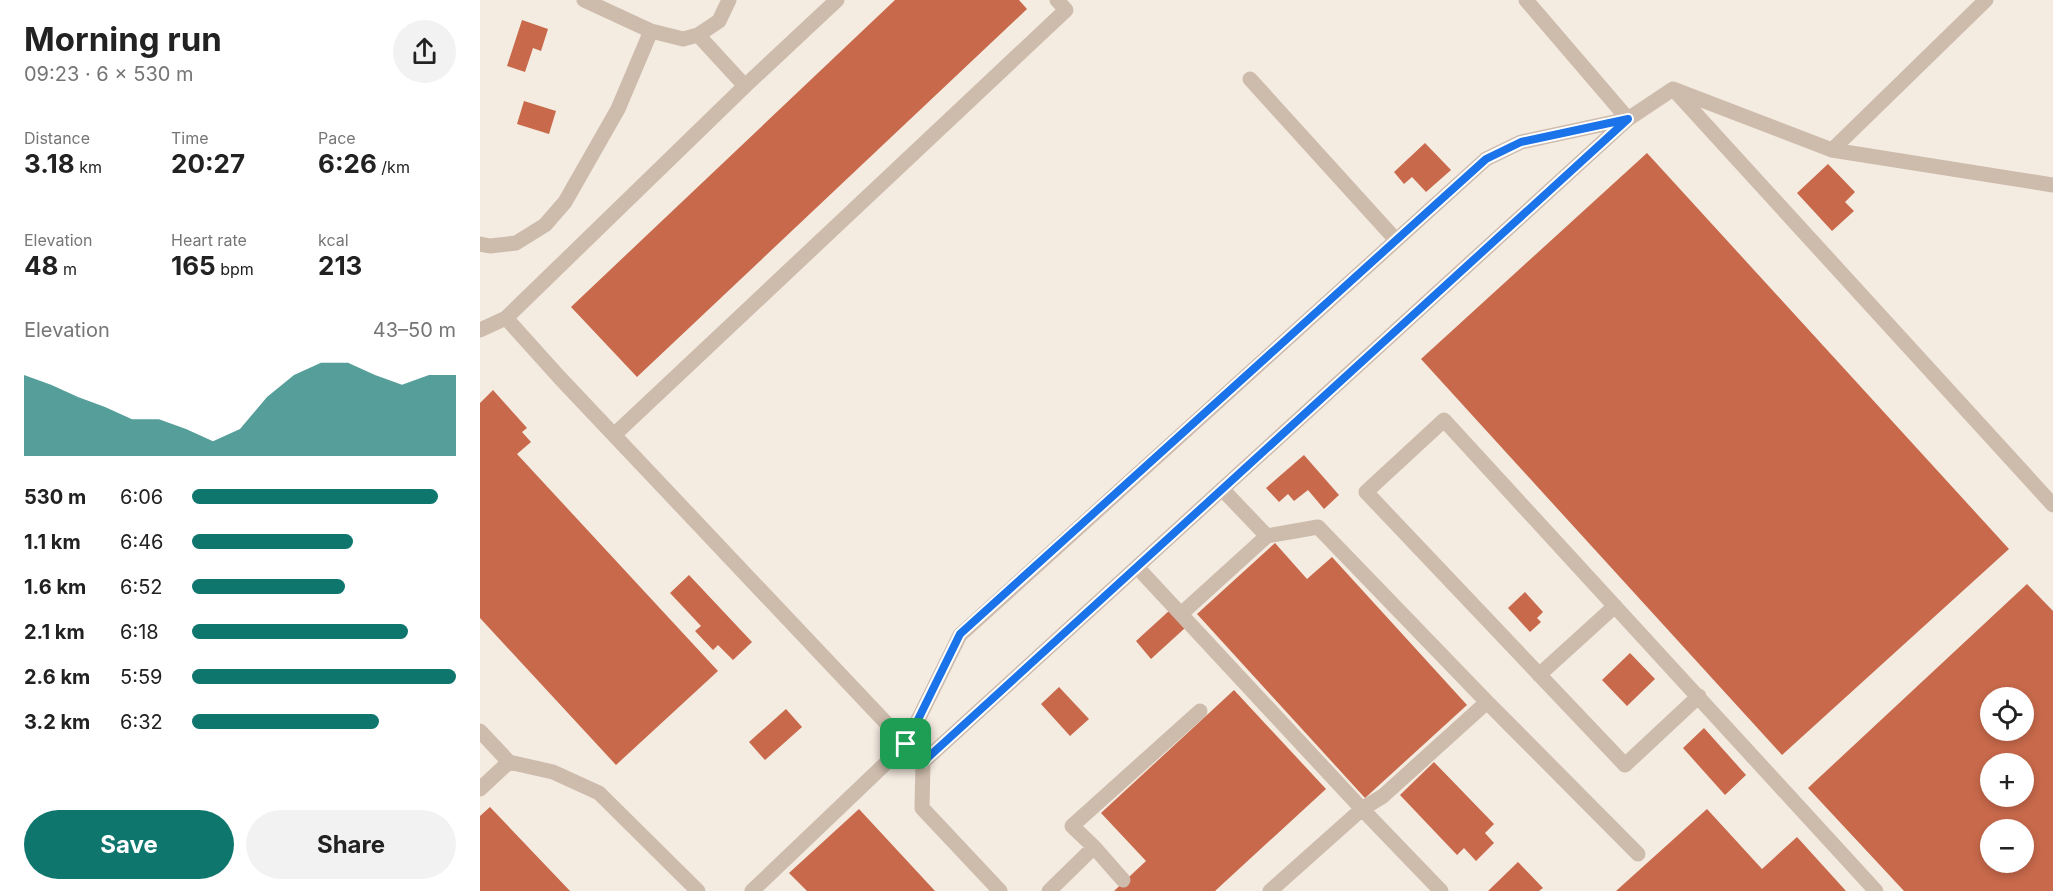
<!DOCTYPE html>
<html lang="en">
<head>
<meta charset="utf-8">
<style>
	:root { --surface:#fff; --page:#f2f2f2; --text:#222; --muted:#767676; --accent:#0f766e }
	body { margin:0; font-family:Inter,sans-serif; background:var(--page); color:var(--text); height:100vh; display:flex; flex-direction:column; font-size:22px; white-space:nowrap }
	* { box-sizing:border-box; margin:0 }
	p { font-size:20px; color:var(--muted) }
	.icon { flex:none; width:33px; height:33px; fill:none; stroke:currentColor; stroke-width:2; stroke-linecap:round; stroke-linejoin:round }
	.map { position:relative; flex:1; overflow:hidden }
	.panel { display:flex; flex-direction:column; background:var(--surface); width:480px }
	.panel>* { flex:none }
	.fabs { position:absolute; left:1500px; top:687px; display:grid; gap:12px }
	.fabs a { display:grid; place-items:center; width:54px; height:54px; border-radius:50%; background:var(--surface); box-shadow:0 3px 9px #0003; font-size:30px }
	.pin { position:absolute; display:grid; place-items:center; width:51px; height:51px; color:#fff; margin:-26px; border-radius:12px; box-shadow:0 3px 9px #0006 }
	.round { display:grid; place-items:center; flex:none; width:63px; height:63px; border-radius:32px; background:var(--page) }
	.headline { display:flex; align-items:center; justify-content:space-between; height:102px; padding:0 24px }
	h1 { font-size:33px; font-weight:700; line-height:45px }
	.figures { display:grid; grid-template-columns:repeat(3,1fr); gap:9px; height:102px; padding:6px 24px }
	.figures div { display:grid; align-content:center }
	.figures b { font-size:26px; font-weight:700 }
	.figures small { font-size:16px; font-weight:400 }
	.figures p { font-size:16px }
	.chart { height:168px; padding:12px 24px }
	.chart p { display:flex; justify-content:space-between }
	.chart svg { width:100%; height:108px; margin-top:6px; fill:var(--accent); opacity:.7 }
	.action { display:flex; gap:12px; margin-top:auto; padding:12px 24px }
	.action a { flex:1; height:69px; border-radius:36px; background:var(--accent); color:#fff; font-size:24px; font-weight:700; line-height:69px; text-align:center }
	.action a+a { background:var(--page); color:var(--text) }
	ul { padding:0 24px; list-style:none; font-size:20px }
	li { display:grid; grid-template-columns:96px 72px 1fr; align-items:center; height:45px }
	li i { height:15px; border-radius:8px; background:var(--accent) }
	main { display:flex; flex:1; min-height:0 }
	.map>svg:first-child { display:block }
	.building { fill:#c8694b; fill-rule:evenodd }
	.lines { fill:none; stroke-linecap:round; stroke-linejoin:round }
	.minor { stroke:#cdbbac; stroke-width:15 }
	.route-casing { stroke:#fff; stroke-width:12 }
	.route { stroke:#1a73e8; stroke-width:8 }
</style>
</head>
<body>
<main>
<section class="panel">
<div class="headline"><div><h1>Morning run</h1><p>09:23 · 6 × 530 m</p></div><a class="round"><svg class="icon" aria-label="share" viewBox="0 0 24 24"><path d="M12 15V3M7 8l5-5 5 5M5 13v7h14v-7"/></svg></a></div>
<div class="figures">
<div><p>Distance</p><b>3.18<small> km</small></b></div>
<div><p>Time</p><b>20:27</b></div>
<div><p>Pace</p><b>6:26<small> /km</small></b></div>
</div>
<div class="figures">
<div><p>Elevation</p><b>48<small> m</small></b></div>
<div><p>Heart rate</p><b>165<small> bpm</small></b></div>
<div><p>kcal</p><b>213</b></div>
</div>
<div class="chart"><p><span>Elevation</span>43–50 m</p>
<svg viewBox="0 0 160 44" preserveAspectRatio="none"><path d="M0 44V11L10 15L20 20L30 24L40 29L50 29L60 33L70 38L80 33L90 20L100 11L110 6L120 6L130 11L140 15L150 11L160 11V44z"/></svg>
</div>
<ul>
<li><b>530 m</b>6:06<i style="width:93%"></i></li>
<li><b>1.1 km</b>6:46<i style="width:61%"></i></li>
<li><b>1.6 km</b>6:52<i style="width:58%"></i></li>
<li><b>2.1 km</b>6:18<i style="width:82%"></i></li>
<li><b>2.6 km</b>5:59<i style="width:100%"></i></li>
<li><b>3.2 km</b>6:32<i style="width:71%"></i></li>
</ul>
<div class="action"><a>Save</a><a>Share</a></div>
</section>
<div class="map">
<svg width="1573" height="891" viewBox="0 0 1573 891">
	<rect width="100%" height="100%" fill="#f4ebe1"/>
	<path class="building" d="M415,0H539L547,9L157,377L91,307Z
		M42,20L68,29L61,51L53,48L45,72L27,66Z
		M44,101L76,111L69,134L37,124Z
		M945,143L971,170L946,192L932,177L924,184L914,172Z
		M1167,153L1529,549L1302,755L941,359Z
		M1348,164L1375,192L1365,202L1374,211L1352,231L1317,193Z
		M13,390L47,428L42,432L51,442L37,454L238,671L136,765L0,618V403Z
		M824,455L859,495L844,509L828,490L814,501L808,494L799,502L786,488Z
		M795,543L827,579L852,557L987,705L885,798L717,614Z
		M209,575L272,642L253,660L238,645L233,650L215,631L221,626L190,593Z
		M1547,584L1573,611V891H1424L1328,788ZM1510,698H1544V730H1510ZM1510,764H1544V796H1510ZM1510,830H1544V862H1510Z
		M1045,592L1063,612L1057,618L1061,622L1050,632L1028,608Z
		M690,610L705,628L671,659L656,641Z
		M1150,653L1175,679L1147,706L1122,680Z
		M579,687L609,719L590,736L561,704Z
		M754,690L846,789L735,891H634L666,861L621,813Z
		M306,709L322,727L285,760L269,742Z
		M1224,728L1266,775L1245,795L1203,748Z
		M954,762L1014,824L1005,833L1014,843L996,861L984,848L977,855L920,795Z
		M10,807L90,891H0V816Z
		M379,809L455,891H327L309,873Z
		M1227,809L1282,869L1317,837L1366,891H1136Z
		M1038,862L1063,888L1059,891H1008Z"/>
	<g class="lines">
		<path class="minor" d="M104,0L171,31L203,39L218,35L239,21L249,0
			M218,35L265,86L357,0
			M770,79L916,240
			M265,86L26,318L80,378L443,762L1148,119L1046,0
			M1195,91L1573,505
			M1352,150L1506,0
			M0,244L10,246L36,243L65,225L85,202L138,109L171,31
			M0,330L26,318
			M134,435L586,10L577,0
			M742,489L787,536L838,527L1007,702L1158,854
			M657,567L882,809L903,796L1007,702
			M701,614L787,536
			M1059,675L1135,606
			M1219,696L1145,765L886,492L964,420L1396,891
			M0,731L29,762L73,772L119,793L218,891
			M443,762L442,808L520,891
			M0,789L29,762
			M614,847L643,880
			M272,891L426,744L480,635L1006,159L1041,142L1148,119L1193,89L1352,150L1573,185
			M569,891L614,847L592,826L720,711
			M790,891L882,809L961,891"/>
	</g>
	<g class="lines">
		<defs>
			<path id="route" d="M1148,119L443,762L426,744L480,634L1006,159L1041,142Z"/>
		</defs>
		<use href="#route" class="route-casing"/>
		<use href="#route" class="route"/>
	</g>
</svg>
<div class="fabs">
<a><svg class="icon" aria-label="locate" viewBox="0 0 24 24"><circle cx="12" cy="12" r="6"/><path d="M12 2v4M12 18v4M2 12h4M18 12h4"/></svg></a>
<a>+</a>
<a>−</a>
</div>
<div class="pin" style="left:426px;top:744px;background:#1e9e55"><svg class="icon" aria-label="arrive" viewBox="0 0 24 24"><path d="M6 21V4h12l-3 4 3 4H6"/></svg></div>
</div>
</main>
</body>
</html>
